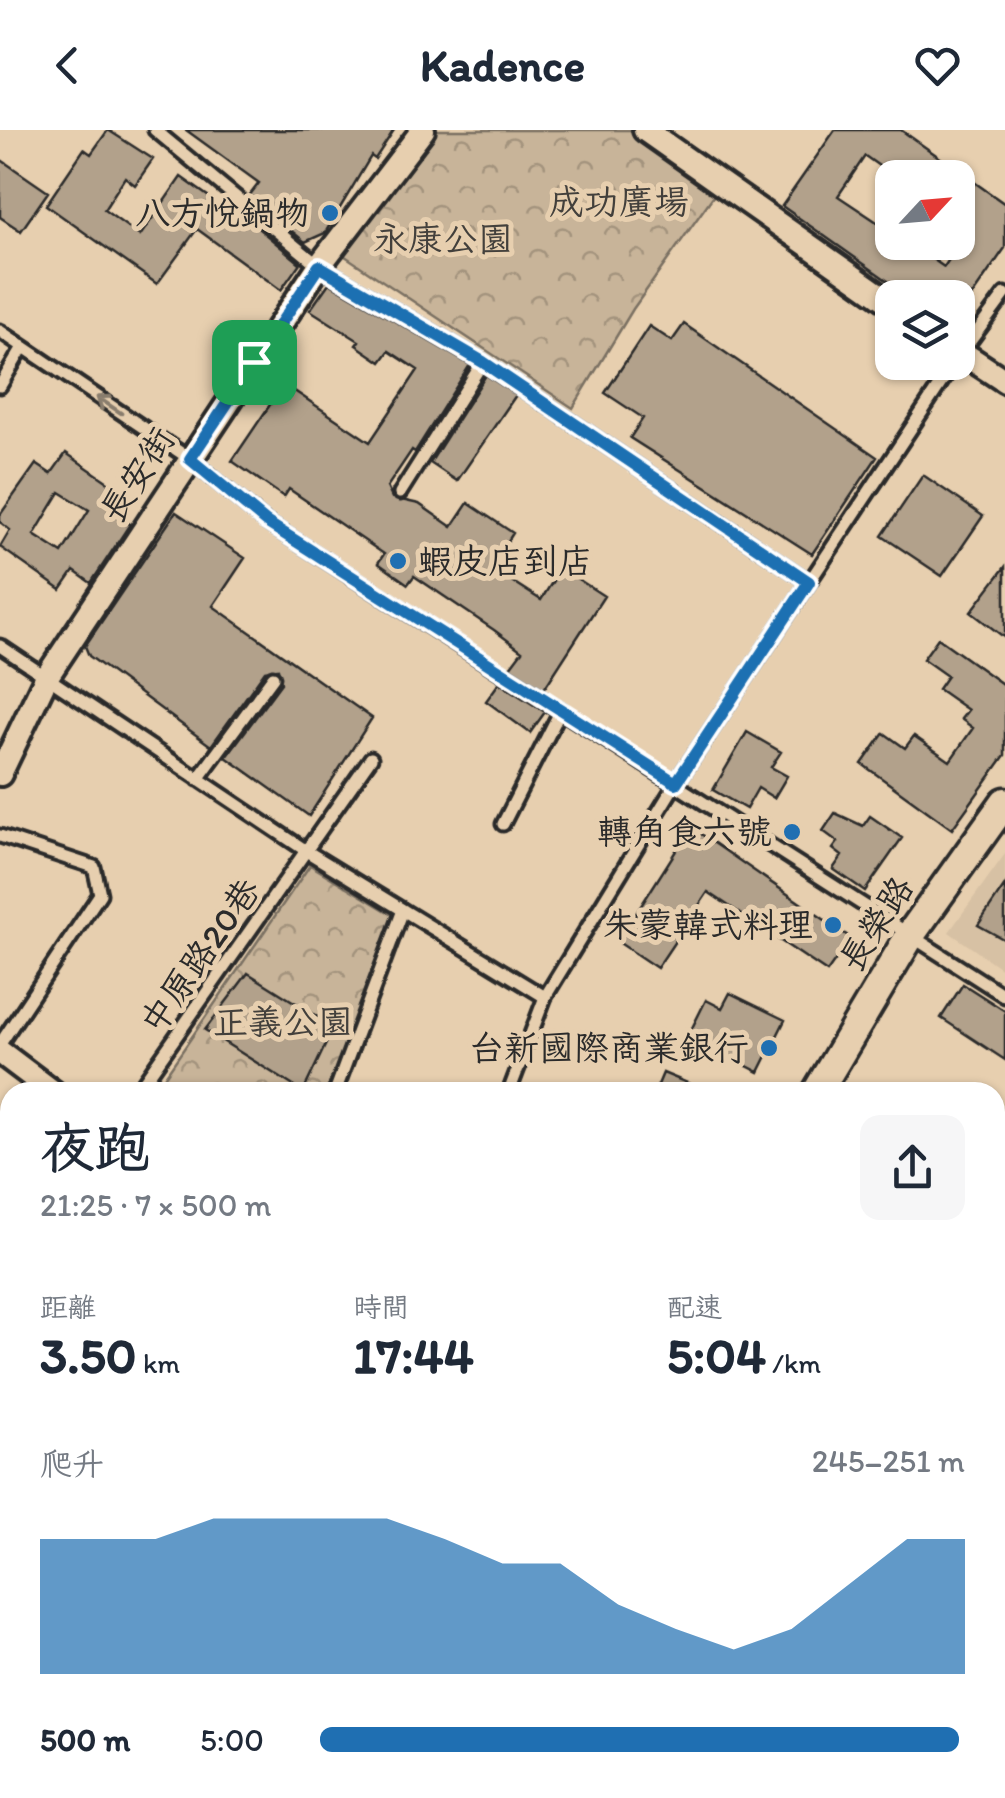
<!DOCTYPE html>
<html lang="zh-TW">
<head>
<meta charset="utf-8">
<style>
	:root { --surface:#fff; --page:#f6f6f7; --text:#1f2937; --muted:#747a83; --accent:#1f6fb2 }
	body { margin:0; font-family:Itim,"LXGW WenKai TC",sans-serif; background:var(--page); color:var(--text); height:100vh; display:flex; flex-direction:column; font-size:38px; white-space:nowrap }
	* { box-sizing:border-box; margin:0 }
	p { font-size:32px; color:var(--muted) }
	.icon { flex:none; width:55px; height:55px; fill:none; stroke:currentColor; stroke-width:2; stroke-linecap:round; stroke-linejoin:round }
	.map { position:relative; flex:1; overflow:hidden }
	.sheet { position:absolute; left:0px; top:952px; width:1005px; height:718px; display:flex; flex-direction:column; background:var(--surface); border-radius:30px 30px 0 0; box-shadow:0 2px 8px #0004 }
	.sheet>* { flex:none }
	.needle { width:65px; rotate:64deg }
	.tools { position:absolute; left:875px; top:30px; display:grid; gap:20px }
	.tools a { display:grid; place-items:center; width:100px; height:100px; border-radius:20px; background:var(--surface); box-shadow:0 2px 8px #0004; font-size:50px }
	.pin { position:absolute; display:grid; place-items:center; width:85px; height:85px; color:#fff; margin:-42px; border-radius:20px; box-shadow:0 5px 15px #0006 }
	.round { display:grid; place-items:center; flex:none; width:105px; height:105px; border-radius:20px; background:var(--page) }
	.headline { display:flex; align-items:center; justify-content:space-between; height:170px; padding:0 40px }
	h1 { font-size:55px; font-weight:700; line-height:75px }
	.figures { display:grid; grid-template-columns:repeat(3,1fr); gap:15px; height:170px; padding:10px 40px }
	.figures div { display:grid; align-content:center }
	.figures b { font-size:50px; font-weight:700 }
	.figures small { font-size:28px; font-weight:400 }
	.figures p { font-size:28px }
	.chart { height:280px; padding:20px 40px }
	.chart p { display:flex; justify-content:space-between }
	.chart svg { width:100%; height:180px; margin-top:10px; fill:var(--accent); opacity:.7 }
	ul { padding:0 40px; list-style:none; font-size:32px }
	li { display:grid; grid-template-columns:160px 120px 1fr; align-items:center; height:75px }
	li i { height:25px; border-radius:12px; background:var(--accent) }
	header { display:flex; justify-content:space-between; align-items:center; height:130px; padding:0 40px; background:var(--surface); font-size:45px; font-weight:700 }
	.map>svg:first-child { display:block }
	.built { fill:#d7c1a4 }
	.park { fill:url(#park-crowns); stroke:#7a7062; stroke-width:2.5 }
	.building { fill:#b2a18b; stroke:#2b2b2b; stroke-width:2.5; fill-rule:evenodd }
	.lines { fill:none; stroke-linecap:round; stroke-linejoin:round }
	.service-casing { stroke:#2b2b2b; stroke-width:19 }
	.minor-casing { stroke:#2b2b2b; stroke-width:30 }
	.tertiary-casing { stroke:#2b2b2b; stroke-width:35 }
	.service { stroke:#e7cfaf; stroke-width:11 }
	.minor { stroke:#e7cfaf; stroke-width:22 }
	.tertiary { stroke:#e7cfaf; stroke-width:28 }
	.oneway { stroke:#897d6d }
	.route-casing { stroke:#fff; stroke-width:20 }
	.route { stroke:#1f6fb2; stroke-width:12 }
	.poi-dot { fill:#1f6fb2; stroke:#e7cfaf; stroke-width:4 }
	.labels { text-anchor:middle; stroke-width:10; stroke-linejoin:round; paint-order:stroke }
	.park-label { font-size:35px; fill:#43403c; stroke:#e7cfaf }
	.poi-label { font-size:35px; fill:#2b2b2b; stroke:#e7cfaf; text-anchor:end }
	.street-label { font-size:35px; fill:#2b2b2b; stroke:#e7cfaf }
</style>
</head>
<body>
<header><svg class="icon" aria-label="back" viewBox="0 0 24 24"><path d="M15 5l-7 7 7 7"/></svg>Kadence<svg class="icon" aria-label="heart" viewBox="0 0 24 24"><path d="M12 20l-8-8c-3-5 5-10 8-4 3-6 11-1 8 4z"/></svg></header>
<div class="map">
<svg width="1005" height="1668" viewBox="0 0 1005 1668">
	<defs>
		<pattern id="park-crowns" width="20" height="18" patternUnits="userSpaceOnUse" patternTransform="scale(2.5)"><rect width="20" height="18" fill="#c8b499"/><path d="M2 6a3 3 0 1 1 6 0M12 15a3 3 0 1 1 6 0" fill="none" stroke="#a3937d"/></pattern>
	</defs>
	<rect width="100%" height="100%" fill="#e7cfaf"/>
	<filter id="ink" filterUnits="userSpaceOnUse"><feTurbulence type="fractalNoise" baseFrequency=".01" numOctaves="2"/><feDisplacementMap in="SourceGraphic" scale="20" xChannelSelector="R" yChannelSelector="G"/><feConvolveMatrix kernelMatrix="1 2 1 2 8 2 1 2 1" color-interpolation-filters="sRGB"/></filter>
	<g filter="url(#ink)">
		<path class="built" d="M1005,724V841L949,802Z"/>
		<path class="park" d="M423,0H645L721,55L633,179L573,278L342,124Z
			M310,735L393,785L327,962H154Z"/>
		<path class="building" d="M108,0L153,29L135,55L125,47L104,80L140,106L181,47L219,74L223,69L300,133L281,160L197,99L157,154L46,75L84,19L91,24Z
			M186,0H394L375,29L371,26L325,103L305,112L249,66L259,53Z
			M835,0H901L1005,74V118L958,186V168H912L782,76ZM865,26L896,48H958V90L970,98L944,137L908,112H892V102L838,66Z
			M0,29L48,62L21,101L0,87Z
			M329,153L470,235L415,322L412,320L387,357L392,368L419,374L452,397L468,373L513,403L491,438L541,470L561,438L604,466L544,559L510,537L522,521L494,500L414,446L408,454L378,433L384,424L289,359L284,367L232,331L284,254L370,312L418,240L389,221L381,232L356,215L359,211L310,180Z
			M684,194L877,327L812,424L630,308L643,288L605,263L649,196L672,211Z
			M486,245L516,265L457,351L430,333Z
			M66,323L127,365L114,383L130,394L91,453L74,441L61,460L0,417L10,400L0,392V385L36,334L51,344ZM60,362L89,380L62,423L34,405Z
			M923,345L983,386L942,446L882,406Z
			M176,382L245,428L213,476L372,588L309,686L226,627L281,553L278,539L265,541L211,616L89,526L85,516Z
			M1005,437V508L971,482Z
			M938,508L1005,556V625L952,699L862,634L884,603L905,618L914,606L950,631L973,598L961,589L968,580L938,559L947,546L923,529Z
			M499,553L545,582L530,603L486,571Z
			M747,602L781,622L771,637L787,646L774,668L758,658L746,679L713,660Z
			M835,683L863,696L870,686L902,708L865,761L833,739L842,726L833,719L838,712L823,701Z
			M691,697L851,808L827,842L708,762L657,838L618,812Z
			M1005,755V810L978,795Z
			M248,843L334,897L303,962L205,900Z
			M963,854L1005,881V930L941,888Z
			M730,863L785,890L759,942L688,906L706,870L722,878Z
			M663,943L709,962H655Z"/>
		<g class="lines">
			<defs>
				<path id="service" d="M155,0L319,136L483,232L809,452
					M0,201L190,329L266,392L1005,866
					M960,225L1005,164
					M0,256L23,217
					M400,363L483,232
					M0,516L308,722L545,867
					M198,649L273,547
					M503,694L561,580
					M0,706L94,737L100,764L0,914
					M137,962L371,628
					M335,962L403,780
					M509,962L545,867L676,653L955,232
					M0,1359L10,1327
					M0,1474L10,1478
					M471,1660L491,1668
					M310,1668L314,1660"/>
				<path id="minor" d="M645,0L892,174
					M958,220L1005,251
					M0,644L46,548L319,136L423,0
					M0,922L53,962
					M995,1298L1005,1271
					M995,1447L1005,1452
					M850,1668L853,1660"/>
				<path id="tertiary" d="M817,962L911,804L1005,672
					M540,1668L543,1660"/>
			</defs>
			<use href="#service" class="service-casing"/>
			<use href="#minor" class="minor-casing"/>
			<use href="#tertiary" class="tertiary-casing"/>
			<use href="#service" class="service"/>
			<use href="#minor" class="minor"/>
			<use href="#tertiary" class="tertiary"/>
		</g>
		<defs><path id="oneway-shaft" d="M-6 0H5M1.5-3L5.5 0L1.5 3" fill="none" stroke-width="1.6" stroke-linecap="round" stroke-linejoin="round" transform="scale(2.5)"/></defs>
		<use class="oneway" href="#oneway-shaft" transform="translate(109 275) rotate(-146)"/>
	</g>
	<g class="lines" filter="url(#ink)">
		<defs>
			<path id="route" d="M319,136L483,232L809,452L676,653L266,392L190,329Z"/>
		</defs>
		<use href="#route" class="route-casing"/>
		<use href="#route" class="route"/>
	</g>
	<g class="poi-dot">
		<circle cx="330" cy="83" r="10"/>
		<circle cx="398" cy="431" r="10"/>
		<circle cx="792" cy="702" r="10"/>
		<circle cx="833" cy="795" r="10"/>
		<circle cx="769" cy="918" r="10"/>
	</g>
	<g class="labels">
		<g class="park-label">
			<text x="619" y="84">成功廣場</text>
			<text x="443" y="121">永康公園</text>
			<text x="283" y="904">正義公園</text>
		</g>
		<g class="poi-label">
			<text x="310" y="95">八方悅鍋物</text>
			<text x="418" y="443" text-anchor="start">蝦皮店到店</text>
			<text x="772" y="714">轉角食六號</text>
			<text x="813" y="807">朱蒙韓式料理</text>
			<text x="749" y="930">台新國際商業銀行</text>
		</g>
		<g class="street-label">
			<text transform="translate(137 345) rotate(-57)" y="12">長安街</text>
			<text transform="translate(876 794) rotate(-57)" y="12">長榮路</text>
			<text transform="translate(200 826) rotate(-55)" y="12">中原路20巷</text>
		</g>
	</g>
</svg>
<div class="tools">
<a><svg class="needle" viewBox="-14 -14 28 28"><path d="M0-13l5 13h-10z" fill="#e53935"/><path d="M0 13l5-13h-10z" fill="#747a83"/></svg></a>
<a><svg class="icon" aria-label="layers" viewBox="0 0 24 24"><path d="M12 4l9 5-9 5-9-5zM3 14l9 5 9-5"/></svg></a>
</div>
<div class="pin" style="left:254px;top:232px;background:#1e9e55"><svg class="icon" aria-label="arrive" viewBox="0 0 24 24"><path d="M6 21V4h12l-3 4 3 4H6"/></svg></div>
<section class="sheet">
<div class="headline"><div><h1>夜跑</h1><p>21:25 · 7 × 500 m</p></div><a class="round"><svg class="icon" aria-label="share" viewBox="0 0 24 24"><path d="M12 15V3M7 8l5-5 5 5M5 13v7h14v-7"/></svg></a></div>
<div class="figures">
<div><p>距離</p><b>3.50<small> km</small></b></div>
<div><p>時間</p><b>17:44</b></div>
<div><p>配速</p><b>5:04<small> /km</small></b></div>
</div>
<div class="chart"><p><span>爬升</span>245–251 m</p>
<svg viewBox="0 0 160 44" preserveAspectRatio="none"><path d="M0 44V11L10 11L20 11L30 6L40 6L50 6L60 6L70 11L80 17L90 17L100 27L110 33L120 38L130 33L140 22L150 11L160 11V44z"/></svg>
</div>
<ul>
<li><b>500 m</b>5:00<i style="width:99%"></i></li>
</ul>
</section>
</div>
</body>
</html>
